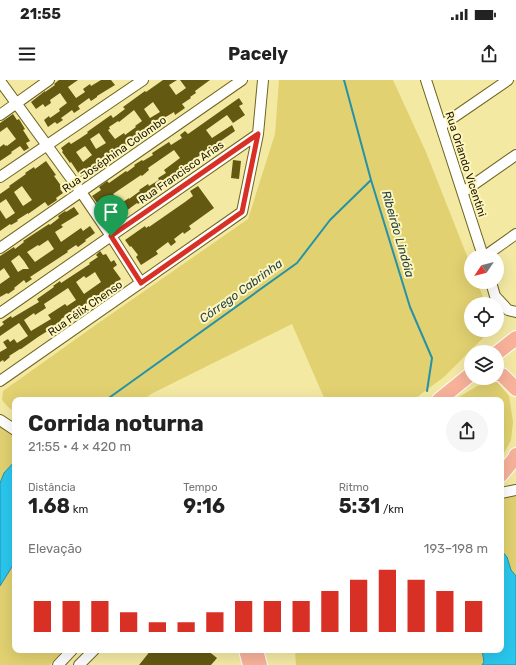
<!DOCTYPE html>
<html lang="pt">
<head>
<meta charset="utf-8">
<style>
	:root { --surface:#fff; --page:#f6f6f6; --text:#222; --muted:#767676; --accent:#d93025 }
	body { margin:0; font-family:Rubik,sans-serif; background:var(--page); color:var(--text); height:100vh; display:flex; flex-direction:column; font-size:15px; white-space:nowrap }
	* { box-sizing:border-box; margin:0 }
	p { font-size:13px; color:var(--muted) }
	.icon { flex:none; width:22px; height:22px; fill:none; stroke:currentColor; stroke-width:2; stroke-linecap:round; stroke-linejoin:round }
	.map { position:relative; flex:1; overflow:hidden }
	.panel { position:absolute; left:12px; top:317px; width:492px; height:256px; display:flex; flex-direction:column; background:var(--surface); border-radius:8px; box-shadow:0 4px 16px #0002 }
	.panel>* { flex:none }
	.needle { width:26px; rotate:235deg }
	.fabs { position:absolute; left:464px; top:169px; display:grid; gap:8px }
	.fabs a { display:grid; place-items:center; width:40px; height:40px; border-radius:50%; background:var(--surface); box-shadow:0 4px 16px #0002; font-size:20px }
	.pin { position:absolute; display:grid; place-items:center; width:34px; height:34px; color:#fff; margin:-41px -17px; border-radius:50% 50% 50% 0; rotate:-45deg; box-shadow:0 0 4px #0007 }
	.pin .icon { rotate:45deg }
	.round { display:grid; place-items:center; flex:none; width:42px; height:42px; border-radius:21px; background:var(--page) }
	.summary { display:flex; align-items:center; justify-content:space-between; height:68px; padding:0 16px }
	h1 { font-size:22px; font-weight:700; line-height:30px }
	.figures { display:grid; grid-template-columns:repeat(3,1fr); gap:6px; height:68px; padding:4px 16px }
	.figures div { display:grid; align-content:center }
	.figures b { font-size:20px; font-weight:700 }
	.figures small { font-size:11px; font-weight:400 }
	.figures p { font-size:11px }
	.chart { height:112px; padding:8px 16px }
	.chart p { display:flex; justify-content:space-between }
	.chart svg { width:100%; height:72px; margin-top:4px; stroke:var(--accent); stroke-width:6 }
	.status { display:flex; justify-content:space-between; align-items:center; height:28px; padding:0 20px; background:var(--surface); direction:ltr }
	.status svg { height:11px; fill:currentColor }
	header { display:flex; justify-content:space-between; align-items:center; height:52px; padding:0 16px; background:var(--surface); font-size:18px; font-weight:700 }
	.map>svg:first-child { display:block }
	.green { fill:#e1d171 }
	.water { fill:#2ac7ee; stroke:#2692a7 }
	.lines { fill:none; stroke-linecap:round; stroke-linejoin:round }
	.stream { stroke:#2692a7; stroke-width:2 }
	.building { fill:#645910; fill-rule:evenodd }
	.minor-casing { stroke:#6e641e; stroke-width:12 }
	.highway-casing { stroke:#fff; stroke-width:16 }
	.minor { stroke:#fff; stroke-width:10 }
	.highway { stroke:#f8b29a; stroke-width:14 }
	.route-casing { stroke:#fff; stroke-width:8 }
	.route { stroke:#d93025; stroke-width:5 }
	.labels { text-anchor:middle; stroke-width:4; stroke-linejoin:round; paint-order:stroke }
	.street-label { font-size:11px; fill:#1c1700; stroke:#fef6bf }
	.water-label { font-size:12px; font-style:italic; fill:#24424b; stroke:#fef6bf }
</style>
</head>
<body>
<div class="status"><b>21:55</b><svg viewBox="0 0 49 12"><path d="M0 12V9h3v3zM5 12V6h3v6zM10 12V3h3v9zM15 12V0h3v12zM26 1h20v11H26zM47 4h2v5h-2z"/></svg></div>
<header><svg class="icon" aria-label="menu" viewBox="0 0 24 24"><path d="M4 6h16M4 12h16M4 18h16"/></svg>Pacely<svg class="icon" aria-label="share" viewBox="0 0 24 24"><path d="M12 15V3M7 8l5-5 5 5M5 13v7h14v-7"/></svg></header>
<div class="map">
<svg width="516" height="585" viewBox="0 0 516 585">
	<rect width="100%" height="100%" fill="#f4e9a3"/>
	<path class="green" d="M279,0H393L426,72L471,186V202H477L486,224H471V250H491L444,297L413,320H325L292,244L151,314L143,320H15V332L8,327L2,320L3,311L97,244L248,139L275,54Z
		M484,302H497L509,316L513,342L511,360L501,379V320H454Z
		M0,345L15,354V570H64L50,585H0Z
		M516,414V585H296L295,570H501V417Z"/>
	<path class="water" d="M15,381V482L0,506V403L4,393Z
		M501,470L507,477L511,490L516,496V585H482L484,582L482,570H501Z"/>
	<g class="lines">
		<path class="stream" d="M344,0L371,100L410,227L432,278L427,311
			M106,320L297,183L330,140L371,100"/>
	</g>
	<path class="building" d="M59,0H78L68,7L76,18L85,12L83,9L90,4L91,6L101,0H111L115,5L97,16V17L91,21L89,18L78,26L80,29L74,33L72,30L61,38L63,40L57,44L55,42L48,47L44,40L49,36L50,38L60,31L59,29L67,23L60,13L50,20L51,23L45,27L43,24L36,29L31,22L45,11V12L55,5L54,4Z
		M163,0H177L169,5L176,15L186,8L180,0H210L195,11L196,13L190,17L191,18L182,24L185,28L175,35L174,32L164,38L165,39L146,51H147L142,55L141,54L130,62L131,63L124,68L123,67L113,74H114L97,86L98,87L92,91L91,90L81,97L71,82L70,83L62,72L63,71L61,68L69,62L71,64L79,59L88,53L87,52L111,35L113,38L125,29L123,27L145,11L146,12ZM153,22L160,32L150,38L144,29ZM134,30L142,41L135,46L136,47L125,55L124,53L115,59L108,50L110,49L109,47L118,41L119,42ZM99,53L106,63L96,69L90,59ZM85,66L92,75L83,82L76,72Z
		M239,18L243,24L239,26L245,35L233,43L227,35L206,50L212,58L232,45L235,51L183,87L186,90L172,100L171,99L160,107L161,108L155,112L154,111L143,119L144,120L138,124L137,123L126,131L127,132L120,137L119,135L113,139L109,133L124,123L123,122L129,118V119L140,111L139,110L148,104L149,106L159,100L158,98L166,93L164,90L180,78L174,70L148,88L149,90L142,96L141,95L113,114L115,116L109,121L106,117L97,123L92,116L101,110L99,107L107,101L109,103L126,91L127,92L135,86L134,85L142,80L143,81L153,75L152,73L169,62L171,65L182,58L180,55L185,51L188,54Z
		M13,34L17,40L19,39L25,49L23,50L30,61L26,63L29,68L24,71L20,66L11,72L12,73L0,81V67L4,64L5,66L6,65L7,66L16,59L7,47L0,52V43Z
		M233,80L241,81L239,99L231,98Z
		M46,81L56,95L54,96L62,107L60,109L63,113L56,118L57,120L48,126L45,122L28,134V133L17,140L18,141L11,145L10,144L0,151V130L6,139L15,133L6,119L0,123V114L10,107L9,106L26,94L25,93L34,87L35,89ZM22,106L32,120L23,126L14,112Z
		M198,106L214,128L189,146L191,149L184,154L183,152L174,159L176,162L171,166L168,162L156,171L158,174L141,185L136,177L138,175L131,166L130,167L125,160L145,146L146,148L149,146V147L185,122L193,116L190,111Z
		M74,127L79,134L61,145L63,147L55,152L61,162L81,148L83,151L90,146L95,153L85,160L86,161L78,167L76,165L67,171L68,172L30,197L32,199L26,203L24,200L14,208L15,209L8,214L7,213L0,217V204L10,197L4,188L0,191V176L14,167L15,169L24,162L23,161L49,144L50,145L59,138L58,136L65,131L66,132ZM48,160L54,169L35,182L27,172L38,165L39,166ZM19,175L24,181L29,189H23L18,192L11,181Z
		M100,171L103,175L106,174L111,182L114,180L117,185L113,188L121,199L92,221L81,228V227L61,239L62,242L38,257L21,269H20L9,276L10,277L4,282L3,280L0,282V272L7,268L3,262L8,259L10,262L14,259L17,263L28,256L19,243L0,256V247L4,244L2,242L11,236L12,238L39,222L37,219L54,207L53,206L60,201L61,203L90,184L89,183L98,177L96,175ZM95,192L101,202L84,214L76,202L84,196L86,198ZM68,208L76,220L67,226L65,224L48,235L51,239L31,251L24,240L34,233L35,235L46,228L44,224Z
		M151,570H207L217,578L211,585H139Z"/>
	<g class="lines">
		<defs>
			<path id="minor" d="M426,0L483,176
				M0,1L81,112L111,156L141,203
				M0,35L49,0
				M441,46L508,0
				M0,97L143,0
				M463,112L516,75
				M0,168L242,0
				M485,176L516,154
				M491,202L495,216L508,230L516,232
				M0,233L258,54
				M0,301L242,132L258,54L263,0
				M0,340L15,350
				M501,413L516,410
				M58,585L72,570
				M79,585L94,570"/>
			<path id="highway" d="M497,273L516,258
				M497,294L502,295L516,309
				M439,320L471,294
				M501,395L515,378L516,375
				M246,570L250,585
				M256,570L260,585"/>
		</defs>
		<use href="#minor" class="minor-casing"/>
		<use href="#highway" class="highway-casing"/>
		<use href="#minor" class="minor"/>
		<use href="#highway" class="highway"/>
	</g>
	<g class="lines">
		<defs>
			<path id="route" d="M258,54L242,132L141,203L111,156Z"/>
		</defs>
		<use href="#route" class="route-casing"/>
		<use href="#route" class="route"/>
	</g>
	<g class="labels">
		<g class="street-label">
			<text transform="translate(114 74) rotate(-35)" y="4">Rua Joséphina Colombo</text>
			<text transform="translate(466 84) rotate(72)" y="4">Rua Orlando Vicentini</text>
			<text transform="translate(181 92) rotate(-35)" y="4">Rua Francisco Arias</text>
			<text transform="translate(85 228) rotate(-35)" y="4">Rua Félix Chenso</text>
		</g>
		<g class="water-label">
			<text transform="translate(398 154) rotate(74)" y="4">Ribeirão Lindóia</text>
			<text transform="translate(241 211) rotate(-36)" y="4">Córrego Cabrinha</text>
		</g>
	</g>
</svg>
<div class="fabs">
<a><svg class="needle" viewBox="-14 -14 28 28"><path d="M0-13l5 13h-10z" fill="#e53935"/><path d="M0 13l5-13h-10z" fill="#767676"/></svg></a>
<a><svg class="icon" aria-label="locate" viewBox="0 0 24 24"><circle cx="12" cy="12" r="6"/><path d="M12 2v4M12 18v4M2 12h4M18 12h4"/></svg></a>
<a><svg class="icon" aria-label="layers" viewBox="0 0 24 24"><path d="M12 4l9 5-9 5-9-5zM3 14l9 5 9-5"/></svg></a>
</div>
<div class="pin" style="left:111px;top:156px;background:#1e9e55"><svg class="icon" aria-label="arrive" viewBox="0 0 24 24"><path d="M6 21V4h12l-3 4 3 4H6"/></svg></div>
<section class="panel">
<div class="summary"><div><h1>Corrida noturna</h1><p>21:55 · 4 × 420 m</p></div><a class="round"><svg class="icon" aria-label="share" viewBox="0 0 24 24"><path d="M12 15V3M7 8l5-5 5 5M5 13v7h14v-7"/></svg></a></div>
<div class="figures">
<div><p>Distância</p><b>1.68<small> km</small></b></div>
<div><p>Tempo</p><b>9:16</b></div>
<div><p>Ritmo</p><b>5:31<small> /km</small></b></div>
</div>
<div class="chart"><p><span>Elevação</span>193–198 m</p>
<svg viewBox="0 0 160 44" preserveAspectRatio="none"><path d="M5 44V25M15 44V25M25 44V25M35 44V32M45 44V38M55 44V38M65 44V32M75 44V25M85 44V25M95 44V25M105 44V19M115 44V12M125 44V6M135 44V12M145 44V19M155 44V25"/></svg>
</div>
</section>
</div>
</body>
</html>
